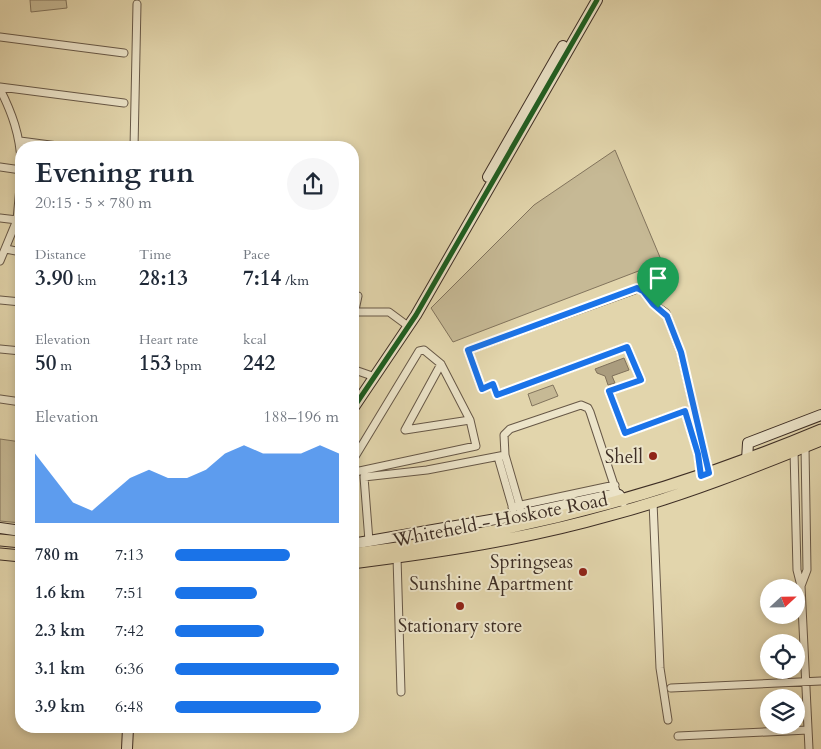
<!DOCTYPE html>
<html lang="en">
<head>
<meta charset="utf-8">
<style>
	:root { --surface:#fff; --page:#f6f6f7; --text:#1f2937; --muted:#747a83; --accent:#1a73e8 }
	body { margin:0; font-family:Cardo,serif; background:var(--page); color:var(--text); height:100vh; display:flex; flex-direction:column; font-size:19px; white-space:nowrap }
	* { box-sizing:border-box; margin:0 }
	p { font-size:16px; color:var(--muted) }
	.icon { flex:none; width:28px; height:28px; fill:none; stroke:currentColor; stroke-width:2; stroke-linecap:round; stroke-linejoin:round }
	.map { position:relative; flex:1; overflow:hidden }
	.drawer { position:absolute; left:15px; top:141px; width:344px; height:592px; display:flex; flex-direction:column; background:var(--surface); border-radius:20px; box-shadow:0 2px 8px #0003 }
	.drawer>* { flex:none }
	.needle { width:32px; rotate:68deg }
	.buttons { position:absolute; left:760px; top:579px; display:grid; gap:10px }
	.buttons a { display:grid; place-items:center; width:45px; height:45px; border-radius:50%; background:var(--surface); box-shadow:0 2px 8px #0003; font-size:25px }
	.pin { position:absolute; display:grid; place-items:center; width:42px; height:42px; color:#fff; margin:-51px -21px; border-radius:50% 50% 50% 0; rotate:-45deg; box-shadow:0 0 5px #0007 }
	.pin .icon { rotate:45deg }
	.round { display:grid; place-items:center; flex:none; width:52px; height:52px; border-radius:26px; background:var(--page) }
	.head { display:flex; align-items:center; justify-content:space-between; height:85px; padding:0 20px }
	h1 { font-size:28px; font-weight:700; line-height:38px }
	.metrics { display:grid; grid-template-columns:repeat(3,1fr); gap:8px; height:85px; padding:5px 20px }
	.metrics div { display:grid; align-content:center }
	.metrics b { font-size:21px; font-weight:700 }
	.metrics small { font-size:14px; font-weight:400 }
	.metrics p { font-size:14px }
	.chart { height:140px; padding:10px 20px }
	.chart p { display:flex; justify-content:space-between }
	.chart svg { width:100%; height:90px; margin-top:5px; fill:var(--accent); opacity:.7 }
	ul { padding:0 20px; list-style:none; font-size:16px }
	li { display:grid; grid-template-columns:80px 60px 1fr; align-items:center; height:38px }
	li i { height:12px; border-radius:6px; background:var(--accent) }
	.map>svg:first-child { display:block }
	.green { fill:#c6b995; stroke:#82745d }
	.water { fill:#aa9c7e; stroke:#7f705a }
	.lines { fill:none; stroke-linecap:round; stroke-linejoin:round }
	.street-casing { stroke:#675847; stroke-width:9 }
	.secondary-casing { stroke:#3e2e25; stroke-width:12 }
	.primary-casing { stroke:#3e2e25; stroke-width:13 }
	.street { stroke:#ece4c9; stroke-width:7 }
	.secondary { stroke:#ece4c9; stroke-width:10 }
	.primary { stroke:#e2d5ac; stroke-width:11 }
	.cycleway-casing { stroke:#ece4c9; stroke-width:8 }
	.cycleway { stroke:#1b5e20; stroke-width:5 }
	.route-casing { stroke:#fff; stroke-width:10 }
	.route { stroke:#1a73e8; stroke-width:6 }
	.poi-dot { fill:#8f2418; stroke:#ece4c9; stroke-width:2 }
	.labels { text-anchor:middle; stroke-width:4; stroke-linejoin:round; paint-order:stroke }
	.poi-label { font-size:19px; fill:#3e2e25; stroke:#ece4c9; text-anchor:end }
	.street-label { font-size:19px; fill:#3e2e25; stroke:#ece4c9 }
</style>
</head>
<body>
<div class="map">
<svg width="821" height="749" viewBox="0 0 821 749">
	<rect width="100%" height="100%" fill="#e2d5ac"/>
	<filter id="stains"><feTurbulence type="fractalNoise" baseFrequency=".004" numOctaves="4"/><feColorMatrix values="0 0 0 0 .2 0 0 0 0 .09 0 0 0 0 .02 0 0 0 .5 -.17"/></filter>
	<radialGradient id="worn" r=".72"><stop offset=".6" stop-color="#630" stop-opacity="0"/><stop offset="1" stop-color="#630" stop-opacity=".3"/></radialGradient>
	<path class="green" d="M30,0H66L67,8L31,12Z
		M615,150L662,262L453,342L431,308L534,205Z
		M553,385L558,396L532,406L528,394Z
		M0,439L21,442V523L0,521Z"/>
	<path class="water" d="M624,358L629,370L612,376L615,383L608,385L605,376L597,373L595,369Z"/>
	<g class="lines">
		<defs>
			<path id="street" d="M0,37L124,53
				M0,87L124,103
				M0,89C12,113 20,135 21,162
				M20,141L73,148
				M134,148L137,4
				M0,167L21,170
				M0,218L17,220
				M6,249L21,252
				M0,261L17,220L21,176
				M0,300L21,302
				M355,312H389L408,326
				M352,324L358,296
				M0,349L21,351
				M441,364L405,430L470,420
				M352,369L375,377
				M0,399L21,402
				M794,451L797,570L801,586L809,749
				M498,457L513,509
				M353,460L419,351L424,350L441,364L470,420L476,446L355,472
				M701,476L698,454L685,411L625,433L609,391L641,380L627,347L497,395L493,384L482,389L468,350L640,288L653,304L666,313L681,353L709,473
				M352,494V510
				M653,502L660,668L668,720
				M512,507L615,485
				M523,517L505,455L504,435L510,429L581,405L588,408L590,412L617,494
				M369,541L364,477L427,470L505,455
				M397,557L401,692
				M801,586L807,570L805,447
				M671,688L821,681
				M678,736L808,730"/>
			<path id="secondary" d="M488,177L563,46
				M352,410L416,315L597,0
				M747,460L748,443L821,415
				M0,528L21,531
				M352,544L514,516L616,494L619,495L623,501
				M127,749L128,728"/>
			<path id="primary" d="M0,540L21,542
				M0,554L21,556
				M352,554C515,534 671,493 821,430
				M352,563C439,552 526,539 610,515C682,496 752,468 821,440"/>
		</defs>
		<use href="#street" class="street-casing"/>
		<use href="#secondary" class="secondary-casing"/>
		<use href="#primary" class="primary-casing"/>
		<use href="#street" class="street"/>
		<use href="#secondary" class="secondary"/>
		<use href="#primary" class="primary"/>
		<defs>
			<path id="cycleway" d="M352,410L416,315L597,0
				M701,476L698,454L685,411L625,433L609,391L641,380L627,347L497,395L493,384L482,389L468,350L640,288L653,304L666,313L681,353L709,473"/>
		</defs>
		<use href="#cycleway" class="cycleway-casing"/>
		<use href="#cycleway" class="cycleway"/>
	</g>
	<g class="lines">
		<defs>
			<path id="route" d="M637,288L643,291L653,304L667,316L681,352L709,473L701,476L698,454L685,411L625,433L609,391L641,380L627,347L497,395L493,384L482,389L468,350Z"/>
		</defs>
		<use href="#route" class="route-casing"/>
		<use href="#route" class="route"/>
	</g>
	<g class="poi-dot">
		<circle cx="653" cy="456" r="5"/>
		<circle cx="583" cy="572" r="5"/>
		<circle cx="460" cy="606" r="5"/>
	</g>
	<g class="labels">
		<g class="poi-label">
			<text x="643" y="463">Shell</text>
			<text x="573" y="568">Springseas<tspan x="573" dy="22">Sunshine Apartment</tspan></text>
			<text x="460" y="632" text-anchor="middle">Stationary store</text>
		</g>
		<g class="street-label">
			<text transform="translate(500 519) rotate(-11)" y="7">Whitefield - Hoskote Road</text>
		</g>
	</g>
	<rect width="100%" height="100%" filter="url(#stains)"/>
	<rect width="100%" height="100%" fill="url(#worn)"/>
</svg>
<div class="buttons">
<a><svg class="needle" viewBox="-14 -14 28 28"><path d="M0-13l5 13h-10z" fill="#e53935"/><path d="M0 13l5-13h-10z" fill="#747a83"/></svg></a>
<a><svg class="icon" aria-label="locate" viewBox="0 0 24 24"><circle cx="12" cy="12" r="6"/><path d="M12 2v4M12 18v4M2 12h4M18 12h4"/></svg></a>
<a><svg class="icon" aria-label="layers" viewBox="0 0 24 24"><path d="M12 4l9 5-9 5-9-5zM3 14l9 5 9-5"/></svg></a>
</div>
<div class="pin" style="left:658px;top:308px;background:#1e9e55"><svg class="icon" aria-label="arrive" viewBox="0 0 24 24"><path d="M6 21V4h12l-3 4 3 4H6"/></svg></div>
<section class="drawer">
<div class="head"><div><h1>Evening run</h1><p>20:15 · 5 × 780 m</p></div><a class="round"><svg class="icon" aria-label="share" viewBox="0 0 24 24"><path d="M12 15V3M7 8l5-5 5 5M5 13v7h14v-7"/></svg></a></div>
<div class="metrics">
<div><p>Distance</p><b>3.90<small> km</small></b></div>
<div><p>Time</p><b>28:13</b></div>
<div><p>Pace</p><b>7:14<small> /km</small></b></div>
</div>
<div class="metrics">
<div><p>Elevation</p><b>50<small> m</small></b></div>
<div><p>Heart rate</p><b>153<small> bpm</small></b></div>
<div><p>kcal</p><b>242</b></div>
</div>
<div class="chart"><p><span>Elevation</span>188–196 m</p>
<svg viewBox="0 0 160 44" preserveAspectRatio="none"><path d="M0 44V10L10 22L20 34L30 38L40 30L50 22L60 18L70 22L80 22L90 18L100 10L110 6L120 10L130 10L140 10L150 6L160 10V44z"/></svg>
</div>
<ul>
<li><b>780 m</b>7:13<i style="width:70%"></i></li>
<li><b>1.6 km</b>7:51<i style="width:50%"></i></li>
<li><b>2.3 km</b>7:42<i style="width:54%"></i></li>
<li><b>3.1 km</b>6:36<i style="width:100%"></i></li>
<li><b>3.9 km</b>6:48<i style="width:89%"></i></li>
</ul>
</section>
</div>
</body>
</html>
